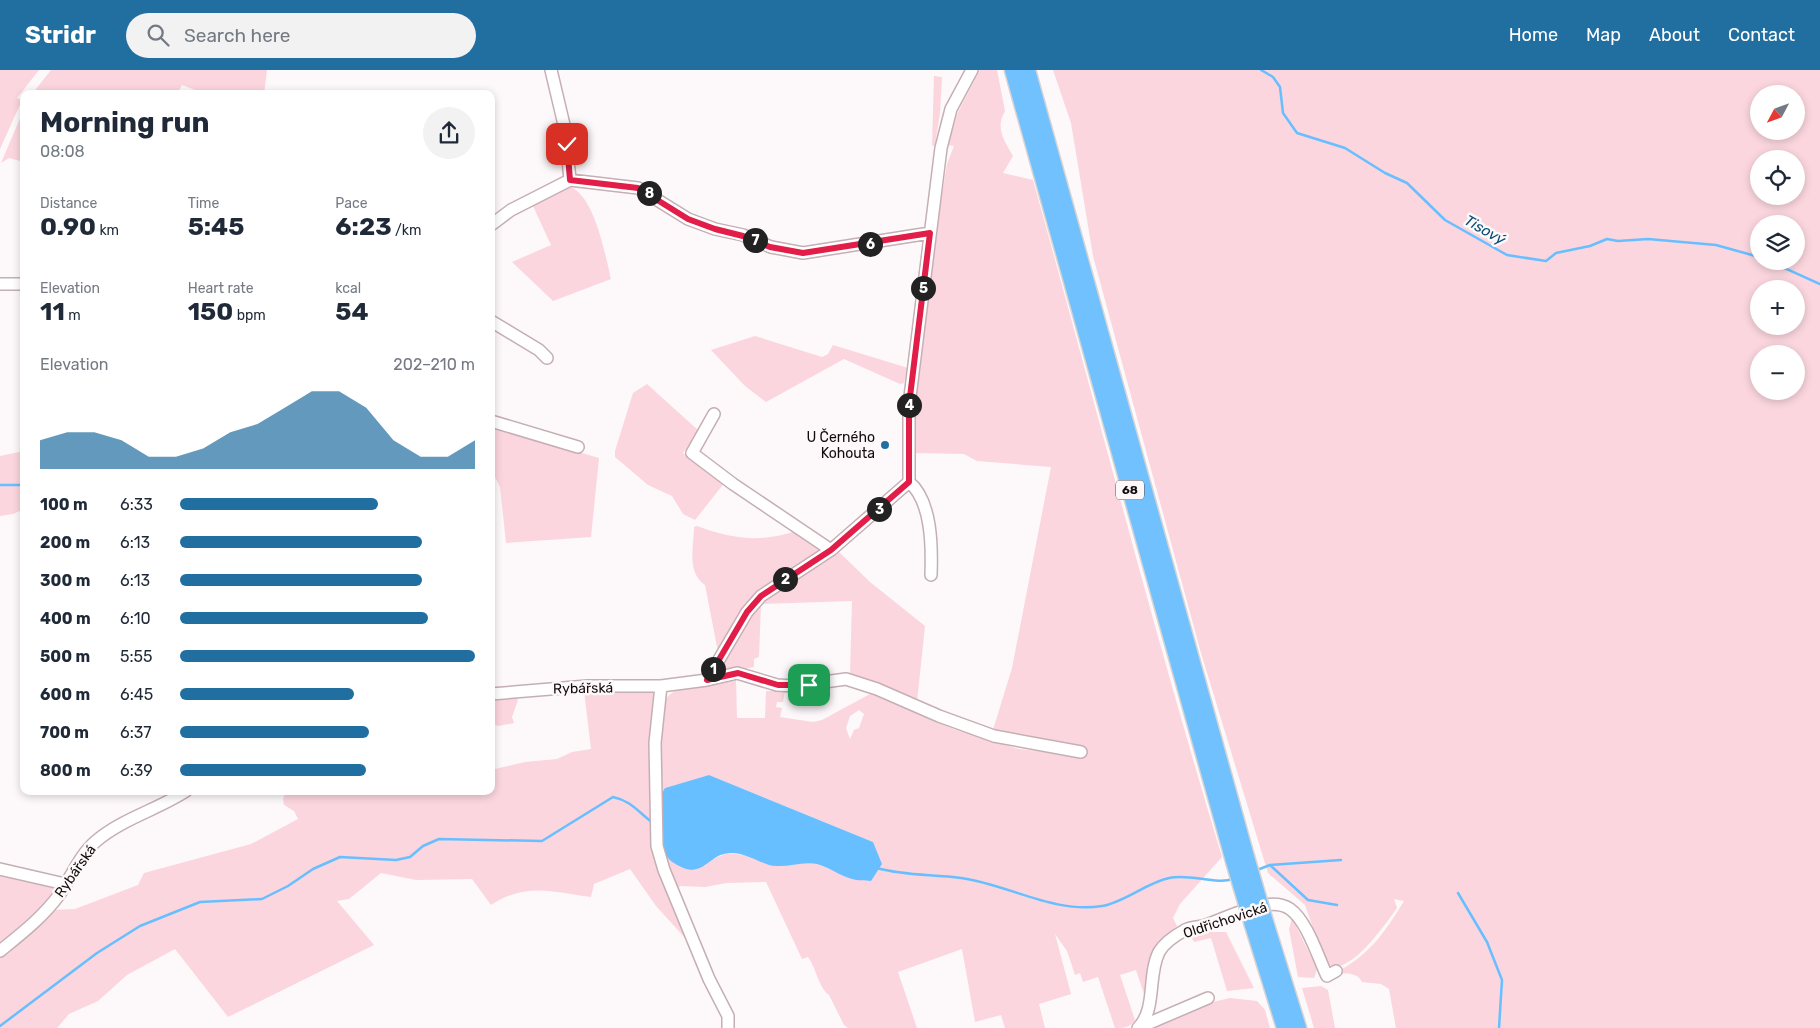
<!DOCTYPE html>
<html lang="en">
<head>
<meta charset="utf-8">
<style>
	:root { --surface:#fff; --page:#f2f2f3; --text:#1f2937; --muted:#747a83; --accent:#216fa1 }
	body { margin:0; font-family:Rubik,sans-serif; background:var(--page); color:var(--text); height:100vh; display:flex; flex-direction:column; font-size:19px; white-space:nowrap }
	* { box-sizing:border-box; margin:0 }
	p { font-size:16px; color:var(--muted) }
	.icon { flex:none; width:28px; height:28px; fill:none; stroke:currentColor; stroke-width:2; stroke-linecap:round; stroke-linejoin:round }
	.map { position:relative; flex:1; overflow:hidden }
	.drawer { position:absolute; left:20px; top:20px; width:475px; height:705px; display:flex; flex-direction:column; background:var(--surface); border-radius:10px; box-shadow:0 2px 8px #0003 }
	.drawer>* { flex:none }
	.needle { width:32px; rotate:229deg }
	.tools { position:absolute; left:1750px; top:15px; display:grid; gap:10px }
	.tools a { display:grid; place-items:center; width:55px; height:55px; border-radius:50%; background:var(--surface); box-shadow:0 2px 8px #0003; font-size:25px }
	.pin { position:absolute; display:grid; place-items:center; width:42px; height:42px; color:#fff; margin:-21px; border-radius:10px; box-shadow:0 2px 8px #0006 }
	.km { position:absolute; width:25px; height:25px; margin:-12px; border-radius:50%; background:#222; color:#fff; font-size:14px; line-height:25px; text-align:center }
	.round { display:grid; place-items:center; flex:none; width:52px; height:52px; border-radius:26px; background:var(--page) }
	.summary { display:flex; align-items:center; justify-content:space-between; height:85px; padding:0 20px }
	h1 { font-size:28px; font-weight:700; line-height:38px }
	.metrics { display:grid; grid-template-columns:repeat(3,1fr); gap:8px; height:85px; padding:5px 20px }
	.metrics div { display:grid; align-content:center }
	.metrics b { font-size:25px; font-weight:700 }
	.metrics small { font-size:14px; font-weight:400 }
	.metrics p { font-size:14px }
	.chart { height:140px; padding:10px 20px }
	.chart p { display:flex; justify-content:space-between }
	.chart svg { width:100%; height:90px; margin-top:5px; fill:var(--accent); opacity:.7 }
	ul { padding:0 20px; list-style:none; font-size:16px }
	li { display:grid; grid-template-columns:80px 60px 1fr; align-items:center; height:38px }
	li i { height:12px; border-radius:6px; background:var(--accent) }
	header { display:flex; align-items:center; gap:30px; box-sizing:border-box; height:70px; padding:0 25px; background:var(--accent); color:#fff }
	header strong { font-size:24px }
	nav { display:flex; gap:28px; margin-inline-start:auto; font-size:18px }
	.search { width:350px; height:45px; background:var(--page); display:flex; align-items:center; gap:12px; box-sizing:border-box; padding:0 18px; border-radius:28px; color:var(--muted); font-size:19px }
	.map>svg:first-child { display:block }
	.green { fill:#fbd6de; fill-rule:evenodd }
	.water { fill:#67bfff }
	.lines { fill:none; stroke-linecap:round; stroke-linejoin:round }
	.stream { stroke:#67bfff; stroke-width:2.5 }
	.minor-casing { stroke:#c5afb4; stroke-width:14 }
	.highway-casing { stroke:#d5d3d3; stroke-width:19 }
	.minor { stroke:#fff; stroke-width:11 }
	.highway { stroke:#70c1fd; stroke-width:16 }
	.highway-bridge-casing { stroke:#d5d3d3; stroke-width:19; stroke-linecap:butt }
	.highway-bridge { stroke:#70c1fd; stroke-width:16 }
	.route-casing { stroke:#fff; stroke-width:10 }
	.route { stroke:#e11d48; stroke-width:6 }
	.poi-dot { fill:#216fa1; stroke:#fdf8f9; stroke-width:2 }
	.labels { text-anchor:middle; stroke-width:5; stroke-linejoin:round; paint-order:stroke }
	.shield { fill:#fdf8f9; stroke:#595354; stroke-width:1 }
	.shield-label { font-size:12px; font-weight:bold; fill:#130c0d }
	.poi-label { font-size:14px; fill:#130c0d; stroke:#fdf8f9; text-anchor:end }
	.street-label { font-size:14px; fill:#130c0d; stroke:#fdf8f9 }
	.water-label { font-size:15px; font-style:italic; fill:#064d76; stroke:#fdf8f9 }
</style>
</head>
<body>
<header>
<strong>Stridr</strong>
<div class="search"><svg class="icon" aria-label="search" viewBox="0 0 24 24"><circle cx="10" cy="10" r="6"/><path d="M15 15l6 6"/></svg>Search here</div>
<nav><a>Home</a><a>Map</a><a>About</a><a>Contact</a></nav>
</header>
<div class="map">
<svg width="1820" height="958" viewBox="0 0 1820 958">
	<rect width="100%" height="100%" fill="#fdf8f9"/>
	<path class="green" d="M0,0H39L17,28L22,30L0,79Z
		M51,0H267L264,24H206L182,15L177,24H32Z
		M980,0H997L1005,41C995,58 1004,70 1013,86L1003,103L1033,110C1096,336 1154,563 1222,787L1180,834L1173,848L1177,856C1149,881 1152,893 1145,927L1136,900L1120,905L1135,950C1129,958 1124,958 1115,958L1098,907L1083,912L1080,903L1075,905L1067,881L1055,864L1071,924L1039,934L1045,958H1005L1001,945L975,952L962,879L898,902L917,958H848L844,955L829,925C819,918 816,898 808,887L802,889L766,812L726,813L705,817L680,816L673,827L686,869L656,836L630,799L594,814L591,827C553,822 526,812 491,835L472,809L416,810L381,803L349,829L337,831L374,875L228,947L175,879L127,905L98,931L69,944L57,958H0V884L51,840L75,839L138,815L144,803L251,774L298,749L294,741L284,735L283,729L286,721H491V700L525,692L557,689L572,682L591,679L584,621H655L664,632C672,613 716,612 736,608L737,648H765L766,621H771L772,618L785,621L783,632H777L776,637L782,638L780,647L813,652L822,650L870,624L895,632L953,659L1019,679L1084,686L1083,675L1078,678L992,663L1012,598L1051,397L977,391L964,384L915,383L913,339L937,155L947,94L954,76L948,75L958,42ZM859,640L864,644L859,658L854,660L850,669L846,658L850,646ZM709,705L873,772L853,809L818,794L797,792L775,796L752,786L727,783L713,789L665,718Z
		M1053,0H1820V958H1396L1389,919L1381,914L1362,912C1358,903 1347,903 1338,904L1339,901C1371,883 1385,862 1404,831L1394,829L1397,838C1386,853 1346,913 1325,892L1305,835L1268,803L1201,583L1093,186L1071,53ZM1759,24H1796V61H1759ZM1759,89H1796V126H1759ZM1759,154H1796V191H1759ZM1759,219H1796V256H1759ZM1759,284H1796V321H1759Z
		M934,6L942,7L940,43L935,75L932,76Z
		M24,39V92L9,88L1,93Z
		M571,117C595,128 605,184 611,209L553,231L512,192L551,175L533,136Z
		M755,266L822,287L828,284L833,275L908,298L904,313L900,314L844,289L766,332L745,316L711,280Z
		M647,314L699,361L683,383L725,412L695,450L683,444L672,426L648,415L615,387V381L633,323Z
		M491,356L599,388L591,467L506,473L500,417L491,399Z
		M24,381V439L13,444L0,446V386Z
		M697,456C733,469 759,473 796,461L819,477L820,482C796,497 767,511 747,533C734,547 727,565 718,582L705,515C686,502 694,476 694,457Z
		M839,482L870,512L925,556L917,632L850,605L852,531L761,534L759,587L754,589V597L718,604L753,540L766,528Z
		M509,626H516L518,630L512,647L514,653L498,656L491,653V630Z
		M0,802L47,812L58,820L35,846L0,873Z
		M1292,848L1317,899L1314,908L1298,907L1289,859Z
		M1210,862H1226L1254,918L1227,921L1211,868L1194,872L1190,865Z
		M1321,916L1328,920L1335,958H1314L1302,918Z
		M1230,928L1257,931L1265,940L1270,958H1146L1200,935Z"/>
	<path class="water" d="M709,705L873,772L882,794L871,811C865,810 858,811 852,809C840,806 829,797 817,794C802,791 790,797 776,796C763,796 748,782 729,783C706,785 703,812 674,793C655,782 661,744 661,725L665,718Z"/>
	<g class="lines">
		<path class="stream" d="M1261,0L1273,7L1280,17L1283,43L1297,63L1345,78L1385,103L1407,113L1445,150L1507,185L1546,191L1556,183L1590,176L1607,169L1618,171L1648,169L1716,175L1759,187
			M1769,191L1820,214
			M0,415H24
			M1270,795L1341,790
			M877,798C905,806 933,804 961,808C1007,814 1054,844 1102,836C1125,832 1146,813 1169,808C1189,803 1216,815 1233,809
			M1257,800L1270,795L1308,830L1337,835
			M1458,823L1487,872L1502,910L1499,958
			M0,956L97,883L140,856L200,832L262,829L288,816L313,799L340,787L396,790L410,787L423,776L439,769L542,771L613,727C632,731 638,742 653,753"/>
		<defs>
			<path id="minor" d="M551,0L565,59L570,110
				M491,155L511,140L570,110L638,118L688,149L715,159L743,165L771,177L803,183L930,163
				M0,214H24
				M491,251L539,280L547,288
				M714,344L692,383L733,414L831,480
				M491,351L578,377
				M909,412C932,431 932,477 931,505
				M707,610L737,603L777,615L795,616L846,609L877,619L939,646L994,666L1081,682
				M661,616L655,673L657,776L664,800L709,909L728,946V958
				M491,624L587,616H661L707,610L747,542L761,526L831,480L909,412V335L941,78L951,39L972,0
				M0,799L65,814
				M0,881C21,864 43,847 59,825C71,808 79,786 95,772C121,749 157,740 186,721
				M1140,957L1208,928
				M1138,958C1157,939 1147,906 1159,882C1164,873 1176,865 1185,860C1190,857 1197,857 1203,856C1226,849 1268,824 1290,839C1307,851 1318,887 1327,906L1336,901"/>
			<path id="highway" d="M1013,0L1234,791
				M1027,0L1246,787
				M1265,852L1298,958
				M1253,855L1285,958"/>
		</defs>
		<use href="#minor" class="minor-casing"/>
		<use href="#highway" class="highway-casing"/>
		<use href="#minor" class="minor"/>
		<use href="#highway" class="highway"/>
		<defs>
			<path id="highway-bridge" d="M1246,787L1265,852
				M1234,791L1253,855"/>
		</defs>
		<use href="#highway-bridge" class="highway-bridge-casing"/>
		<use href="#highway-bridge" class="highway-bridge"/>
	</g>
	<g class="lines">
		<defs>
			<path id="route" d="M567,74L570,110L638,118L688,149L715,159L743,166L770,177L803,183L930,163L909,335V412L831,480L761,526L747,542L707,610L738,603L778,615H809"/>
		</defs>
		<use href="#route" class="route-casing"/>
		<use href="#route" class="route"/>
	</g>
	<circle class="poi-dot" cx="885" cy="375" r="5"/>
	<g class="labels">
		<rect class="shield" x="1116" y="410.5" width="28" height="19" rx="4"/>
		<g class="shield-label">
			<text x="1130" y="424">68</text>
		</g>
		<g class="poi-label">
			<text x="875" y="372">U Černého<tspan x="875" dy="16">Kohouta</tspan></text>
		</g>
		<g class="street-label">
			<text transform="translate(583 618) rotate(-1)" y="5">Rybářská</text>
			<text transform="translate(75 801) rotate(-55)" y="5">Rybářská</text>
			<text transform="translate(1225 850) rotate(-18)" y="5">Oldřichovická</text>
		</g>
		<g class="water-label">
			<text transform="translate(1485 160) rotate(30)" y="5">Tisový</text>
		</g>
	</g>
</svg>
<div class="tools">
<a><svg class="needle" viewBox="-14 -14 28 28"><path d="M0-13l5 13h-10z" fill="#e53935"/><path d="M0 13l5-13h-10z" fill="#747a83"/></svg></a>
<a><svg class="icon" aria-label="locate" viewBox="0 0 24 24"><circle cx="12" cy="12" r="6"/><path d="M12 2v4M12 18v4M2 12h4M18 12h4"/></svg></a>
<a><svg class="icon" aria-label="layers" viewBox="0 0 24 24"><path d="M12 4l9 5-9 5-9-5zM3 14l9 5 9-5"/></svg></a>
<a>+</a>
<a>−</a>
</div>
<div class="pin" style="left:809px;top:615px;background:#1e9e55"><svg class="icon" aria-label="arrive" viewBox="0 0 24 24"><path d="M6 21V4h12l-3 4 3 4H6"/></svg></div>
<div class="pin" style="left:567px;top:74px;background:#d93025"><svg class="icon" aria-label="check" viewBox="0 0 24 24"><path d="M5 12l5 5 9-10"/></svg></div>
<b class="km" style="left:713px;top:599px">1</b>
<b class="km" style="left:785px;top:509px">2</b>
<b class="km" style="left:879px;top:439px">3</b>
<b class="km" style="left:909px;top:335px">4</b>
<b class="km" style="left:923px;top:218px">5</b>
<b class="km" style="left:870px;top:174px">6</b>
<b class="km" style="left:755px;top:170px">7</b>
<b class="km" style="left:649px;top:123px">8</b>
<section class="drawer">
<div class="summary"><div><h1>Morning run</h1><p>08:08</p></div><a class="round"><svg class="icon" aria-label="share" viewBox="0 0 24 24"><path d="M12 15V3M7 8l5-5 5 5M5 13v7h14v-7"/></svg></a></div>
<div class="metrics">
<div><p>Distance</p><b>0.90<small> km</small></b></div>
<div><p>Time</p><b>5:45</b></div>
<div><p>Pace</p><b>6:23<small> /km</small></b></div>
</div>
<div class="metrics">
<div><p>Elevation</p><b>11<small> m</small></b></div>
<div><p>Heart rate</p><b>150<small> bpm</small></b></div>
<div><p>kcal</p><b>54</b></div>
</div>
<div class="chart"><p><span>Elevation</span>202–210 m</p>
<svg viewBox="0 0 160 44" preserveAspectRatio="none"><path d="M0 44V30L10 26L20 26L30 30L40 38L50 38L60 34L70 26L80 22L90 14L100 6L110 6L120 14L130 30L140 38L150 38L160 30V44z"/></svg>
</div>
<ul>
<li><b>100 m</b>6:33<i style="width:67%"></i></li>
<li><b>200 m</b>6:13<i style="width:82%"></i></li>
<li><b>300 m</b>6:13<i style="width:82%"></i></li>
<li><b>400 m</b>6:10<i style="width:84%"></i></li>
<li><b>500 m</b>5:55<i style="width:100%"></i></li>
<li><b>600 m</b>6:45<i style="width:59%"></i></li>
<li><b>700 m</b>6:37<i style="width:64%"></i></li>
<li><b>800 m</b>6:39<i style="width:63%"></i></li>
</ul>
</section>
</div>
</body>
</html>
